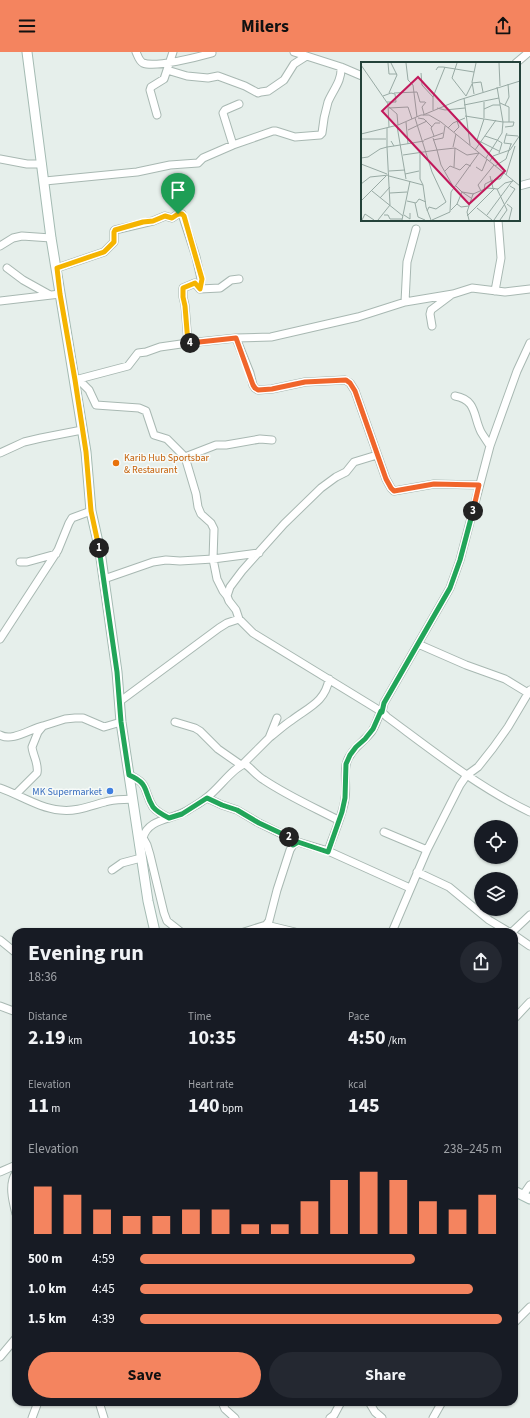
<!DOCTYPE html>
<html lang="en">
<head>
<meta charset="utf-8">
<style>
	:root { --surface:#171b24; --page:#242831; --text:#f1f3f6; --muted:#9ea1a6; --accent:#f4845f }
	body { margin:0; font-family:"Source Sans 3",sans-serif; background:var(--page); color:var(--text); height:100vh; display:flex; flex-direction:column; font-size:15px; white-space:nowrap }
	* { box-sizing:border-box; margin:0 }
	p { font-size:13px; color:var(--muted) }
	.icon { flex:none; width:22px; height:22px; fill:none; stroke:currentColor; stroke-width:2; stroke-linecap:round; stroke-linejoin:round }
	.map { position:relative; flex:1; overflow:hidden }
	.drawer { position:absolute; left:12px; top:876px; width:506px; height:478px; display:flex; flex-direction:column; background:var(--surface); border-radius:12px; box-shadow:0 1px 3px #0004 }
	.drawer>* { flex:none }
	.fabs { position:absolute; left:474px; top:768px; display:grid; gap:8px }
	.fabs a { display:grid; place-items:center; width:44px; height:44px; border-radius:50%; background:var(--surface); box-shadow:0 1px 3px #0004; font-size:20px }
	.pin { position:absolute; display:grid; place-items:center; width:34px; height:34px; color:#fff; margin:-41px -17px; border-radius:50% 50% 50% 0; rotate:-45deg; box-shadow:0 0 4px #0007 }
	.pin .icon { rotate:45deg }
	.km { position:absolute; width:20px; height:20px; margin:-10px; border-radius:50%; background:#222; color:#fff; font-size:11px; line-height:20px; text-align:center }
	.round { display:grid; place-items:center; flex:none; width:42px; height:42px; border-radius:21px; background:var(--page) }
	.head { display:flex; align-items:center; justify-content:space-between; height:68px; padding:0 16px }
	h1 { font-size:22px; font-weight:700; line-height:30px }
	.figures { display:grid; grid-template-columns:repeat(3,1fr); gap:6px; height:68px; padding:4px 16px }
	.figures div { display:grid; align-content:center }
	.figures b { font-size:20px; font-weight:700 }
	.figures small { font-size:11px; font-weight:400 }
	.figures p { font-size:11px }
	.chart { height:112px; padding:8px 16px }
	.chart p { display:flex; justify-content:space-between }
	.chart svg { width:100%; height:72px; margin-top:4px; stroke:var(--accent); stroke-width:6 }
	.cta { display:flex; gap:8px; margin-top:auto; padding:8px 16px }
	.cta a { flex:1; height:46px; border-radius:24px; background:var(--accent); color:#111; font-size:16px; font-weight:700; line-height:46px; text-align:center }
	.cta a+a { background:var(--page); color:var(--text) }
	ul { padding:0 16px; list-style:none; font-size:13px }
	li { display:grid; grid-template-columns:64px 48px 1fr; align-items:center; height:30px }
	li i { height:10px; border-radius:5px; background:var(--accent) }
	header { display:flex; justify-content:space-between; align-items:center; height:52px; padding:0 16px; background:var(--accent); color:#111; font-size:18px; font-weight:700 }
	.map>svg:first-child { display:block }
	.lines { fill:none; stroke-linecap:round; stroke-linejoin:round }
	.minor-casing { stroke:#a8b8b2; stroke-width:9 }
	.secondary-casing { stroke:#a4bbb3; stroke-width:11 }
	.minor { stroke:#fff; stroke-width:7 }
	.secondary { stroke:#fff; stroke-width:9 }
	.split-1-casing { stroke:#fff; stroke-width:8 }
	.split-2-casing { stroke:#fff; stroke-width:8 }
	.split-3-casing { stroke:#fff; stroke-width:8 }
	.split-4-casing { stroke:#fff; stroke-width:8 }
	.split-5-casing { stroke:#fff; stroke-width:8 }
	.split-1 { stroke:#f5b400; stroke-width:5 }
	.split-2 { stroke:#22a559; stroke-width:5 }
	.split-3 { stroke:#22a559; stroke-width:5 }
	.split-4 { stroke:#f0652b; stroke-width:5 }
	.split-5 { stroke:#f5b400; stroke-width:5 }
	.food-dot { fill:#e8710a; stroke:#f7fbf9; stroke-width:1.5 }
	.shop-dot { fill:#3f7fe0; stroke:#f7fbf9; stroke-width:1.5 }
	.labels { text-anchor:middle; stroke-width:3; stroke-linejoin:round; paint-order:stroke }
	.food-label { font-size:10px; fill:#c56008; stroke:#f7fbf9; text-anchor:start }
	.shop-label { font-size:10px; fill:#366cbe; stroke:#f7fbf9; text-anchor:end }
	.inset-road { fill:none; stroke:#98aaa4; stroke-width:1 }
	.view { fill:#c2185b; fill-opacity:0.15; stroke:#c2185b; stroke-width:2 }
	.inset-edge { fill:none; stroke:#24423a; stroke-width:2 }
</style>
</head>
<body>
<header><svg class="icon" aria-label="menu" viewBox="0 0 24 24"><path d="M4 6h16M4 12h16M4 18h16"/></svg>Milers<svg class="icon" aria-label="share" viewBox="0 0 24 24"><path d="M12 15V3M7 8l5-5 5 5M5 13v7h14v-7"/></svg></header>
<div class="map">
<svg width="530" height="1366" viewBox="0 0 530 1366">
	<rect width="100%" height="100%" fill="#e6efeb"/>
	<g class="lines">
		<defs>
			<path id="minor" d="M136,0C138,4 139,9 143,11C155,16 198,5 212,1
				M294,0L341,15L362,24
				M516,11L529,0
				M167,18L187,24L208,26L218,24L245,34L258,41L261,40L268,39L284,28L294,12L305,5
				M157,63L150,38L151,35L164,27L173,0
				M233,93L223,61L225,58L239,52
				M0,107L27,112H42
				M45,129L137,120L170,113L198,111L203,106L233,93L273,79H276L295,85L320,83L322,81C323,70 325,60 328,50C333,38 342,29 341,15
				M519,134L530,131
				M0,194L13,186L22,184L51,186
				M7,216L23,228L50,243
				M57,216L104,200L114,190V179L115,178L153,169L165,164L172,166L178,162H182L196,205L201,227L200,237
				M495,239L501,206L498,168
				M0,249L60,242
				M405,250L407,210L416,177
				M432,274L430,262L431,258L451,243
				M236,286L250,321L253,333L255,336L258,338L272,337L305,330L345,328L350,331L355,339L386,427L391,436L394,439L434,432L479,433
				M188,291L185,253L183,245V236L195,231L200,237L220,236L231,228L239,227
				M530,291L517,319L490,394L460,508L450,536L384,651L382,660L387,665C433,699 478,735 530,760
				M78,327L89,338L96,353L139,356L146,359L154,383L167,387L185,405L196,442L198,455L201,462L211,471L214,477L213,507L217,527L223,539L227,544
				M75,328L128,314L138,301L146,300L160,295L188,291L236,286L271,285L358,265L405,250L453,242L472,236L505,240L530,237
				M455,344C477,348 473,364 481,380C484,385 487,389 490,394
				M0,401L24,390L41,386L82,378
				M377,403L354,410L346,420L336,425L321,436L284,472L242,519L230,535L227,544L229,549L236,558L239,567L253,581L382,660
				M185,405L216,393H226L260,387L272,388
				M20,510H27L56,502
				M104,527L153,510L166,508L180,509L213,507L259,501
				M0,587L58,498L69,471L72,466L91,459
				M418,592L466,613L505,627L528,641
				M119,650L219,576L227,571L239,567
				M175,670L195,676L200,679L218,697L241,713
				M0,683C12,690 30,677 43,674
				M269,686C277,680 284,673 292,668C309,655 325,650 329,627
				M243,712L269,686L277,666
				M129,723C150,732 143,739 153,755C157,760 163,763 169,766
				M0,736C20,743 39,756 60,758C76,760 90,754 105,750C114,747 124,748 133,747
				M16,742L37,721C39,712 33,704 32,695L38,680L43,674L65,667L75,666H83L104,675L121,670
				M207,746L222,753L237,758L259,771L298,790L328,799L410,836
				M384,780L427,798
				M142,784L147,793L150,803L164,861L167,869L181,880
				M143,786C148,766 173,768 188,758C194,754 201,751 206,746C218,738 233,715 245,712C252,717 257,724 264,728C288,744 313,755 338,768
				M328,799C333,784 343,762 345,747C347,735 344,723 346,713C349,698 364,690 372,679C376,673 378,665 381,659
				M112,818L122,811L141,806
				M417,820L449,835L489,868L509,880
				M266,873L295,880
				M244,880L266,873L269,869L277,838L290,798L293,793L298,790
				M392,880L427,798L460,733L467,723L478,715L493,696L508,675L530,638
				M512,880L530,863
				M514,883L530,894
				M0,888L16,901
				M0,954L16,960
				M514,967L530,950
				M0,1120L16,1113
				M16,1121C8,1132 13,1150 16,1162
				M523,1143L530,1133
				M514,1271L530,1255
				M0,1305L16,1286
				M99,1350L104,1366
				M222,1350L225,1357L235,1366
				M369,1350L375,1360L382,1366
				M32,1366L38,1350
				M330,1366L334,1363L341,1350
				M433,1366L442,1350"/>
			<path id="secondary" d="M27,0L51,186L86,400L91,459L100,499L117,620L121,670L148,849L155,880
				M514,1139L530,1147"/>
		</defs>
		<use href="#minor" class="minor-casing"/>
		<use href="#secondary" class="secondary-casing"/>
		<use href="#minor" class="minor"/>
		<use href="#secondary" class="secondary"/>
	</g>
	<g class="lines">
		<defs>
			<path id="split-1" d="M99,496L91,459L86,400L75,328L60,242L57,216L104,200L114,190V180L115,178L143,170L153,169L165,164L172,166L178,162"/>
			<path id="split-2" d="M99,496L117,620L121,670L129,723C150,732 143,739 153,755C157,760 163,763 169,766L182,762L207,746L222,753L237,758L259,771L289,785"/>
			<path id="split-3" d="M289,785L290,786L293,793L298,790L328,800L342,760L345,746L346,712L350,703L356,695L365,687L373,677L381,659L382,660L384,651L450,536L460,508L473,459"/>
			<path id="split-4" d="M190,291L236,286L253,333L255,336L258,338L272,337L305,330L346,328L350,331L355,339L386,427L391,436L394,439L434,432L479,433L473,459"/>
			<path id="split-5" d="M178,162H182L184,164L202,227L200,237L195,231L183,236V245L185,254L188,291H190"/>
		</defs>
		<use href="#split-1" class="split-1-casing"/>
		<use href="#split-2" class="split-2-casing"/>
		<use href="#split-3" class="split-3-casing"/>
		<use href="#split-4" class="split-4-casing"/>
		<use href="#split-5" class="split-5-casing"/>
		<use href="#split-1" class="split-1"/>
		<use href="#split-2" class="split-2"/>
		<use href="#split-3" class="split-3"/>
		<use href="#split-4" class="split-4"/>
		<use href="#split-5" class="split-5"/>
	</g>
	<circle class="food-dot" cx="116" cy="411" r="4"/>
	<circle class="shop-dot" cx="110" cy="739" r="4"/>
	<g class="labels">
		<g class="food-label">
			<text x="124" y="409">Karib Hub Sportsbar<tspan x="124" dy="12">&amp; Restaurant</tspan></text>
		</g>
		<g class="shop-label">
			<text x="102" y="743">MK Supermarket</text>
		</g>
	</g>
	<g transform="translate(361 10)">
		<rect width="159" height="159" fill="#e6efeb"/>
		<path class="inset-road" d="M27,1L28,12H36M45,1L47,18L52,23L56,55M96,1L91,16L105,34M138,1L139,24M0,3L27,42L28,65M75,8L77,5H82L113,10M60,11L61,23L72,35M111,21L120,20L122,30M136,25L142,60M28,31L36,13L30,1M33,31L56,30L59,40H64M113,32L111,20L115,1M22,34L30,31L34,32L35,40H26M105,34L111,22M103,36L109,83M139,41L148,45V60M103,43L138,36M144,43L148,35L147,22M28,45L36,52L37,63M28,46L47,45L51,57M76,46L84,48L104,46M123,47L132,43H139M72,48V35L84,5M63,52L61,45L65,40M62,53L98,38L159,19M104,54L142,60M54,56L71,110L85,140L75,147L68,145L66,149M57,56L63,57L71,65M123,56V40M123,57L116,78L138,89M45,60L47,82M36,64L45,117M87,66L92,61L104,56M47,68L66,59M93,70L98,65L96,59M146,71L145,73L157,74M0,72L37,63L60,53H68L80,60L159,124M145,73L143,81L151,82M73,74L70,66L74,61H79M124,74L136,78M72,76L76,88M0,77H25M63,78L82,71M72,78L82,76L84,64M136,78L141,81L138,91M30,79L33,84L63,79M92,85L95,72M94,86L106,93L118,91M76,88L94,86L93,105M114,88L135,58M59,91V117L62,123M42,93L76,88L80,103L93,126M0,96L7,95L19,87L26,85V66M125,96L141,71L142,60H153L152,64L144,65M129,99L132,94L149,88L159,73M0,102L26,112M134,104L145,97L150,82M115,105L121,109L126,97M28,109L44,108M84,109L89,104L99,108L105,102L110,104M44,112L58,109M145,113L154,84M28,114L62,123L65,145L70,158M129,114L132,126M130,122L134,117H139L143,111M95,124L101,130L113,132M136,127L146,148L139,158M0,128V122L9,115L28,113M123,128L124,122L132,118M11,129L42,154M120,129L117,123L133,103M29,131L46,130M19,136L29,125M0,139L25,114M46,139L55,141L58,137L65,140M54,141L57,155L64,158M96,142L101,130L110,136M146,142L151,146L148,158M116,146L131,158M90,148L96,142L100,145L108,144M23,153H27L29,157H41M43,153L49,157V151M126,153L152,118M106,154L134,126M1,158L4,152L13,158M17,158L29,143L26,85L33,84M41,158L49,119M71,158L89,150L90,130L118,91M108,158L106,150L112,132L126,126L137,127L144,121L152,119M133,158L154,127L149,124"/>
		<path class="view" d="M57,15L144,109L108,142L21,49Z"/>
		<rect width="159" height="159" class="inset-edge"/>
	</g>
</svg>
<div class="fabs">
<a><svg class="icon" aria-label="locate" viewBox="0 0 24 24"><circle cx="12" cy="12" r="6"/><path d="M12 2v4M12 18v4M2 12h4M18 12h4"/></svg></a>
<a><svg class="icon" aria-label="layers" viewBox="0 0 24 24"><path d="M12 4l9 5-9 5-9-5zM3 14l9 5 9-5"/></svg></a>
</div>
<div class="pin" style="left:178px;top:162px;background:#1e9e55"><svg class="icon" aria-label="arrive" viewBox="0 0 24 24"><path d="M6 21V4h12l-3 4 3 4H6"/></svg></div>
<b class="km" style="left:99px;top:496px">1</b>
<b class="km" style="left:289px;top:785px">2</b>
<b class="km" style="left:473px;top:459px">3</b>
<b class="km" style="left:190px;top:291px">4</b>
<section class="drawer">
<div class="head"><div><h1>Evening run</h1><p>18:36</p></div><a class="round"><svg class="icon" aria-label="share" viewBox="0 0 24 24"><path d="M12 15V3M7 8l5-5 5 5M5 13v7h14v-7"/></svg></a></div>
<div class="figures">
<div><p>Distance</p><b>2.19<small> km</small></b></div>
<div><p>Time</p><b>10:35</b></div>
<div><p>Pace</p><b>4:50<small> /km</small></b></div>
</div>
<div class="figures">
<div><p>Elevation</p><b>11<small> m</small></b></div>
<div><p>Heart rate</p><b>140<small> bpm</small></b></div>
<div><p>kcal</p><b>145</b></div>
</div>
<div class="chart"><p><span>Elevation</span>238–245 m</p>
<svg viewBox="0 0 160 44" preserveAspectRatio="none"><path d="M5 44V15M15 44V20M25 44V29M35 44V33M45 44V33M55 44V29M65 44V29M75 44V38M85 44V38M95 44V24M105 44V11M115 44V6M125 44V11M135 44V24M145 44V29M155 44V20"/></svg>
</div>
<ul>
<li><b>500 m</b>4:59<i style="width:76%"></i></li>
<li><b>1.0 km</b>4:45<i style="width:92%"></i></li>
<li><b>1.5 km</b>4:39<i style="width:100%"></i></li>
</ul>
<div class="cta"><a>Save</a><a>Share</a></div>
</section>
</div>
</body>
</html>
